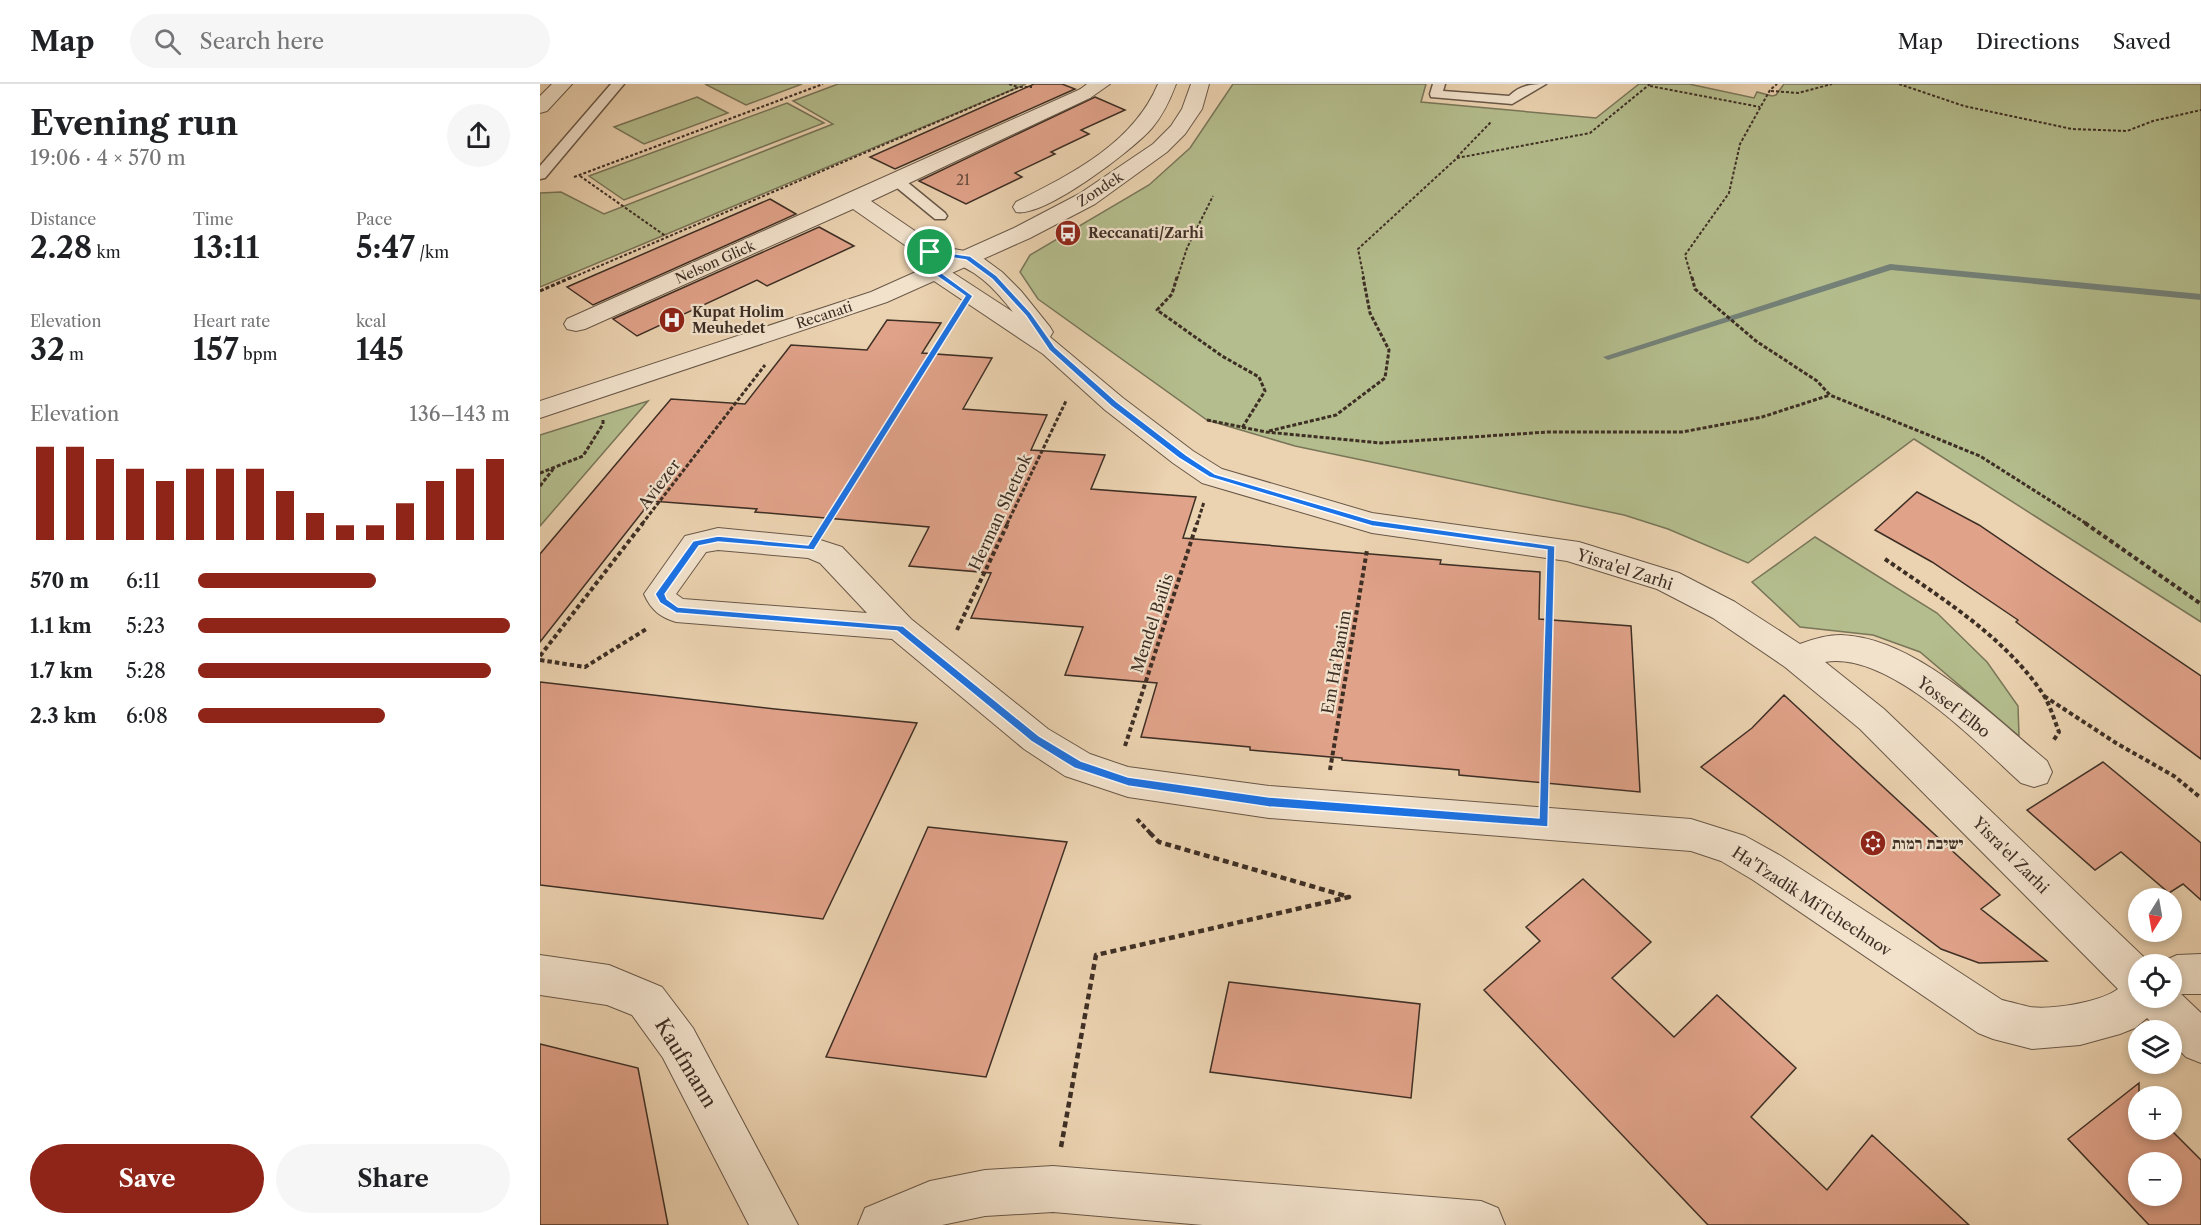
<!DOCTYPE html>
<html lang="en">
<head>
<meta charset="utf-8">
<style>
	:root { --surface:#fff; --page:#f6f6f6; --text:#202124; --muted:#757577; --line:#e0e0e0; --accent:#8f2418 }
	body { margin:0; font-family:"Libre Caslon Text","Frank Ruhl Libre",serif; background:var(--page); color:var(--text); height:100vh; display:flex; flex-direction:column; font-size:22px; white-space:nowrap }
	* { box-sizing:border-box; margin:0 }
	p { font-size:20px; color:var(--muted) }
	.icon { flex:none; width:33px; height:33px; fill:none; stroke:currentColor; stroke-width:2; stroke-linecap:round; stroke-linejoin:round }
	.map { position:relative; flex:1; overflow:hidden }
	.drawer { display:flex; flex-direction:column; background:var(--surface); width:540px }
	.drawer>* { flex:none }
	.needle { width:39px; rotate:191deg }
	.tools { position:absolute; left:1588px; top:804px; display:grid; gap:12px }
	.tools a { display:grid; place-items:center; width:54px; height:54px; border-radius:50%; background:var(--surface); box-shadow:0 3px 9px #0003; font-size:30px }
	.pin { position:absolute; display:grid; place-items:center; width:51px; height:51px; color:#fff; margin:-26px; border:3px solid #fff; border-radius:50%; box-shadow:0 2px 6px #0007 }
	.round { display:grid; place-items:center; flex:none; width:63px; height:63px; border-radius:32px; background:var(--page) }
	.overview { display:flex; align-items:center; justify-content:space-between; height:102px; padding:0 30px }
	h1 { font-size:33px; font-weight:700; line-height:45px }
	.metrics { display:grid; grid-template-columns:repeat(3,1fr); gap:9px; height:102px; padding:6px 30px }
	.metrics div { display:grid; align-content:center }
	.metrics b { font-size:30px; font-weight:700 }
	.metrics small { font-size:16px; font-weight:400 }
	.metrics p { font-size:16px }
	.chart { height:168px; padding:12px 30px }
	.chart p { display:flex; justify-content:space-between }
	.chart svg { width:100%; height:108px; margin-top:6px; stroke:var(--accent); stroke-width:6 }
	.primary-button { display:flex; gap:12px; margin-top:auto; padding:12px 30px }
	.primary-button a { flex:1; height:69px; border-radius:36px; background:var(--accent); color:#fff; font-size:24px; font-weight:700; line-height:69px; text-align:center }
	.primary-button a+a { background:var(--page); color:var(--text) }
	ul { padding:0 30px; list-style:none; font-size:20px }
	li { display:grid; grid-template-columns:96px 72px 1fr; align-items:center; height:45px }
	li i { height:15px; border-radius:8px; background:var(--accent) }
	header { display:flex; align-items:center; gap:36px; box-sizing:border-box; height:84px; padding:0 30px; background:var(--surface); border-bottom:2px solid var(--line) }
	header strong { font-size:28px }
	nav { display:flex; gap:33px; margin-inline-start:auto; font-size:21px }
	.search { width:420px; height:54px; background:var(--page); display:flex; align-items:center; gap:15px; box-sizing:border-box; padding:0 21px; border-radius:33px; color:var(--muted); font-size:22px }
	main { display:flex; flex:1; min-height:0 }
	.map>svg:first-child { display:block }
	.green { fill:#b4bd8d; stroke:#797659; stroke-width:1.5 }
	.lines { fill:none; stroke-linecap:round; stroke-linejoin:round }
	.stream { fill:#748178; fill-rule:evenodd }
	.building { fill:#e0a289; stroke:#3e2f25; stroke-width:1.5; fill-rule:evenodd }
	.service-casing { stroke:#695848; stroke-width:3 }
	.pedestrian-casing { stroke:#695848; stroke-width:2 }
	.minor-casing { stroke:#695848; stroke-width:2 }
	.tertiary-casing { stroke:#695848; stroke-width:2 }
	.path-far3 { stroke:#3e2f25; stroke-width:2; stroke-dasharray:3 2; stroke-linecap:butt }
	.path-far2 { stroke:#3e2f25; stroke-width:3; stroke-dasharray:4 2; stroke-linecap:butt }
	.path-far1 { stroke:#3e2f25; stroke-width:4; stroke-dasharray:4.5 3; stroke-linecap:butt }
	.path { stroke:#3e2f25; stroke-width:4.5; stroke-dasharray:6 4; stroke-linecap:butt }
	.service { fill:#f2e2cc; fill-rule:evenodd }
	.pedestrian { fill:#f2e2cc; fill-rule:evenodd }
	.minor { fill:#f2e2cc; fill-rule:evenodd }
	.tertiary { fill:#f2e2cc; fill-rule:evenodd }
	.route { fill:#1a73e8; stroke:#fff; stroke-width:1.5; fill-rule:evenodd }
	.labels { text-anchor:middle; stroke-width:4.5; stroke-linejoin:round; paint-order:stroke }
	.number-label { font-size:14px; fill:#664c3e }
	.far-street-label { font-size:14px; fill:#3e2f25; stroke:#f2e2cc }
	.far-poi-label { font-size:14px; font-weight:bold; fill:#3e2f25; stroke:#f2e2cc; text-anchor:start }
	.street-label { font-size:16px; fill:#3e2f25; stroke:#f2e2cc }
	.poi-label { font-size:16px; font-weight:bold; fill:#3e2f25; stroke:#f2e2cc; text-anchor:start }
	.near-street-label { font-size:20px; fill:#3e2f25; stroke:#f2e2cc }
</style>
</head>
<body>
<header>
<strong>Map</strong>
<div class="search"><svg class="icon" aria-label="search" viewBox="0 0 24 24"><circle cx="10" cy="10" r="6"/><path d="M15 15l6 6"/></svg>Search here</div>
<nav><a>Map</a><a>Directions</a><a>Saved</a></nav>
</header>
<main>
<section class="drawer">
<div class="overview"><div><h1>Evening run</h1><p>19:06 · 4 × 570 m</p></div><a class="round"><svg class="icon" aria-label="share" viewBox="0 0 24 24"><path d="M12 15V3M7 8l5-5 5 5M5 13v7h14v-7"/></svg></a></div>
<div class="metrics">
<div><p>Distance</p><b>2.28<small> km</small></b></div>
<div><p>Time</p><b>13:11</b></div>
<div><p>Pace</p><b>5:47<small> /km</small></b></div>
</div>
<div class="metrics">
<div><p>Elevation</p><b>32<small> m</small></b></div>
<div><p>Heart rate</p><b>157<small> bpm</small></b></div>
<div><p>kcal</p><b>145</b></div>
</div>
<div class="chart"><p><span>Elevation</span>136–143 m</p>
<svg viewBox="0 0 160 44" preserveAspectRatio="none"><path d="M5 44V6M15 44V6M25 44V11M35 44V15M45 44V20M55 44V15M65 44V15M75 44V15M85 44V24M95 44V33M105 44V38M115 44V38M125 44V29M135 44V20M145 44V15M155 44V11"/></svg>
</div>
<ul>
<li><b>570 m</b>6:11<i style="width:57%"></i></li>
<li><b>1.1 km</b>5:23<i style="width:100%"></i></li>
<li><b>1.7 km</b>5:28<i style="width:94%"></i></li>
<li><b>2.3 km</b>6:08<i style="width:60%"></i></li>
</ul>
<div class="primary-button"><a>Save</a><a>Share</a></div>
</section>
<div class="map">
<svg width="1661" height="1141" viewBox="0 0 1661 1141">
	<rect width="100%" height="100%" fill="#ebd2b0"/>
	<filter id="stains"><feTurbulence type="fractalNoise" baseFrequency=".00333" numOctaves="4"/><feColorMatrix values="0 0 0 0 .2 0 0 0 0 .09 0 0 0 0 .02 0 0 0 .5 -.17"/></filter>
	<radialGradient id="worn" r=".72"><stop offset=".6" stop-color="#630" stop-opacity="0"/><stop offset="1" stop-color="#630" stop-opacity=".3"/></radialGradient>
	<path class="green" d="M165,0H262L206,21Z
		M298,0H486L0,203V109L21,108L64,130L293,40L253,17Z
		M693,0H886L881,18L1056,34L1099,0H1149L1214,14L1217,8L1232,12L1236,11L1244,0H1661V538L1374,355L1208,479L1128,445L1084,431L755,362L667,336L498,215L480,188L490,171L609,101L650,64Z
		M157,13L188,29L104,60L74,43Z
		M247,19L284,39L84,116L49,92Z
		M108,317L0,442V351Z
		M1275,453L1397,529L1447,578L1478,622L1479,652L1380,568L1333,551L1260,543L1212,498Z"/>
	<g class="lines">
		<path class="stream" d="M1350,180L1661,210V216L1351,186L1071,275L1068,276L1063,273Z"/>
	</g>
	<path class="building" d="M494,0H522L535,5L355,85L330,73Z
		M555,13L585,26L541,46L549,50L511,68L515,70L475,89L482,93L426,120L379,97Z
		M230,115L256,130L53,221L27,203Z
		M279,143L314,162L227,202L217,196L97,252L73,235Z
		M347,236L401,239L382,269L452,274L423,325L507,331L491,366L565,371L551,405L656,413L643,454L901,476L900,480L1000,488L999,535L1091,542L1100,708L919,691V686L802,676V674L710,666V663L601,653L617,599L525,591L543,543L431,534L451,489L369,482L389,443L215,428L217,425L111,417L0,558V470L131,315L205,320L251,261L327,266Z
		M1377,408L1439,441L1661,592V675L1476,538L1478,536L1392,478L1335,446Z
		M0,598L235,625L377,639L283,835L0,801Z
		M1244,611L1460,811L1441,825L1507,877L1439,879L1401,865L1161,683L1212,644Z
		M1563,678L1661,759V816L1643,800L1629,809L1581,768L1555,786L1487,726Z
		M388,743L527,758L446,993L286,973Z
		M1043,795L1111,858L1072,894L1134,953L1177,911L1256,984L1211,1033L1287,1106L1332,1051L1429,1141H1168L944,906L1000,857L986,843Z
		M689,898L880,920L871,1014L670,988Z
		M0,960L98,984L128,1141H0Z
		M1599,999V1046H1631L1661,1076V1141H1609L1528,1055ZM1599,1078H1632V1112H1599Z"/>
	<g class="lines">
		<defs>
			<path id="service" d="M71,0H84L5,94L0,95V82Z
				M893,0H905L903,7L969,12C980,1 991,0 1006,0L972,20L891,13L890,10Z
				M356,92L361,93L405,129L407,132L405,135H395L351,99L349,96Z"/>
			<path id="pedestrian" d="M547,0H570L550,14H536L534,10Z"/>
			<path id="minor" d="M543,4L550,6L552,10L550,14L331,117L397,162L436,169L462,188L481,207L510,243L513,248L510,253L583,314L653,367L682,385L832,429L1039,458L1139,489L1195,518L1260,560C1273,555 1287,551 1301,551C1377,554 1451,631 1507,677L1512,688L1507,699L1494,703L1481,699C1436,658 1349,567 1285,578L1344,625L1611,880H1599V914H1632V880H1617L1637,871L1661,870V910H1641L1661,929V979L1646,973L1632,959V946H1619L1607,934L1595,944L1580,950L1540,961L1492,965L1453,955L1438,949L1213,796L1181,777L1151,767L729,734L588,713L525,692L484,665L352,555L136,538C120,533 111,526 104,510L145,452L178,444L271,453L302,463L371,535L508,645L550,670L588,683L729,702L1151,735L1205,752L1241,772L1462,916C1471,918 1481,921 1490,923C1512,926 1561,918 1578,905L1320,645L1245,583L1173,534L1117,505L1027,477L832,449L662,399L633,379L565,326L503,270L388,193L379,171L313,125L45,245L36,247L27,245L24,240L27,235ZM404,177C434,182 455,205 473,228L407,185ZM178,466L268,474L280,479L327,529L143,515L136,510L166,468Z
				M0,871L69,881L122,903L153,944L258,1141H209L123,974L92,931L67,921L0,911Z
				M513,1082L941,1117L958,1124L965,1141H663L513,1128L445,1132L402,1141H318L325,1124L390,1097L445,1086Z"/>
			<path id="tertiary" d="M12,0H32L7,27L0,29V12Z
				M618,0H636C630,16 623,31 612,44C593,66 504,134 476,128L473,123L476,118C531,90 593,60 618,0Z
				M651,0H669L662,25L645,50L627,68L555,120L490,154L347,218L0,334V317L331,208L474,144L539,110L613,60L631,42L642,25Z"/>
		</defs>
		<use href="#service" class="service-casing"/>
		<use href="#pedestrian" class="pedestrian-casing"/>
		<use href="#minor" class="minor-casing"/>
		<use href="#tertiary" class="tertiary-casing"/>
		<path class="path-far3" d="M469,0L478,3
			M1359,0L1424,22L1532,45L1587,47L1613,37L1661,26
			M1110,2L1220,23
			M1231,7L1258,9L1292,0
			M917,73L951,38
			M40,92L127,153
			M34,93L283,0
			M29,195L479,3H492
			M637,195L647,164L673,112
			M824,195L818,165L917,74L1050,49L1110,0
			M1152,195L1145,171L1189,109L1200,60L1230,6L1237,0"/>
		<path class="path-far2" d="M637,193L632,210L617,226L682,272L719,293L725,307L702,344
			M1152,193L1155,205L1216,257L1277,297L1290,311L1440,372L1547,440
			M0,207L32,193
			M667,336L726,348L841,359L1008,348H1142L1222,333L1290,311
			M729,347L796,331L845,294L849,266L830,229L823,193
			M0,389L43,372L63,340V334
			M0,402L14,384
			M288,437L414,235
			M102,440L225,281
			M467,440L526,317
			M657,440L664,418"/>
		<path class="path-far1" d="M1545,439L1661,520
			M1345,475C1401,514 1464,552 1503,610C1510,621 1514,635 1519,648L1513,657
			M417,546L468,439
			M0,572L103,439
			M0,576L45,583L108,544
			M1504,612L1576,659L1634,692L1661,714
			M585,662L657,439
			M790,686L827,466
			M1005,703L1011,495
			M597,735L611,750"/>
		<path class="path" d="M521,1063L556,871L809,813L619,758L610,749"/>
		<use href="#service" class="service"/>
		<use href="#pedestrian" class="pedestrian"/>
		<use href="#minor" class="minor"/>
		<use href="#tertiary" class="tertiary"/>
	</g>
	<path class="route" d="M388,166L430,172L457,192L491,229L515,263L577,318L646,371L675,390L832,436L1015,462L1008,743L729,723L588,702L534,684L492,658L357,547L136,529L120,519L115,510L153,457L178,452L268,461L425,212L394,190ZM394,171L426,176L452,195L486,232L509,266L571,322L640,375L669,393L832,442L1007,466L999,734L729,713L588,693L541,677L499,652L363,542L138,523L127,515L125,510L159,462L178,458L274,466L433,212L399,187Z"/>
	<defs>
		<symbol id="bus-disc" viewBox="-11 -11 22 22"><circle r="9.5" fill="#8f2418" stroke="#f2e2cc"/><path d="M-5-6H5V4H4V6H2V4H-2V6H-4V4H-5ZM-3.5-4V0h7V-4ZM-3.5 1.2v1.5H-2V1.2ZM2 1.2v1.5H3.5V1.2Z" fill="#fff"/></symbol>
		<symbol id="hospital-disc" viewBox="-11 -11 22 22"><circle r="9.5" fill="#8f2418" stroke="#f2e2cc"/><path d="M-5-5h3v3.5h4V-5h3V5h-3V1.5h-4V5h-3Z" fill="#fff"/></symbol>
		<symbol id="synagogue-disc" viewBox="-11 -11 22 22"><circle r="9.5" fill="#8f2418" stroke="#f2e2cc"/><path d="M0-6.5L5.6 3.2H-5.6ZM0 6.5L5.6-3.2H-5.6Z" fill="#fff"/></symbol>
	</defs>
	<g fill-rule="evenodd">
		<use href="#bus-disc" x="513" y="134" width="30" height="30"/>
		<use href="#hospital-disc" x="117" y="221" width="30" height="30"/>
		<use href="#synagogue-disc" x="1318" y="744" width="30" height="30"/>
	</g>
	<g class="labels">
		<g class="number-label">
			<text x="423" y="101">21</text>
		</g>
		<g class="far-street-label">
			<text transform="translate(560 105) rotate(-33)" y="5">Zondek</text>
			<text transform="translate(175 178) rotate(-24)" y="5">Nelson Glick</text>
			<text transform="translate(284 231) rotate(-18)" y="5">Recanati</text>
		</g>
		<g class="far-poi-label">
			<text x="548" y="154">Reccanati/Zarhi</text>
			<text x="152" y="233">Kupat Holim<tspan x="152" dy="16">Meuhedet</tspan></text>
		</g>
		<g class="street-label">
			<text transform="translate(119 400) rotate(-53)" y="6">Aviezer</text>
			<text transform="translate(460 428) rotate(-65)" y="6">Herman Shetrok</text>
			<text transform="translate(1085 485) rotate(18)" y="6">Yisra'el Zarhi</text>
			<text transform="translate(612 539) rotate(-72)" y="6">Mendel Bailis</text>
			<text transform="translate(796 578) rotate(-80)" y="6">Em Ha'Banim</text>
			<text transform="translate(1414 623) rotate(38)" y="6">Yossef Elbo</text>
			<text transform="translate(1471 771) rotate(45)" y="6">Yisra'el Zarhi</text>
			<text transform="translate(1272 817) rotate(33)" y="6">Ha'Tzadik MiTchechnov</text>
		</g>
		<g class="poi-label">
			<text x="1352" y="765">ישיבת רמות</text>
		</g>
		<g class="near-street-label">
			<text transform="translate(146 979) rotate(59)" y="7">Kaufmann</text>
		</g>
	</g>
	<rect width="100%" height="100%" filter="url(#stains)"/>
	<rect width="100%" height="100%" fill="url(#worn)"/>
</svg>
<div class="tools">
<a><svg class="needle" viewBox="-14 -14 28 28"><path d="M0-13l5 13h-10z" fill="#e53935"/><path d="M0 13l5-13h-10z" fill="#757577"/></svg></a>
<a><svg class="icon" aria-label="locate" viewBox="0 0 24 24"><circle cx="12" cy="12" r="6"/><path d="M12 2v4M12 18v4M2 12h4M18 12h4"/></svg></a>
<a><svg class="icon" aria-label="layers" viewBox="0 0 24 24"><path d="M12 4l9 5-9 5-9-5zM3 14l9 5 9-5"/></svg></a>
<a>+</a>
<a>−</a>
</div>
<div class="pin" style="left:390px;top:168px;background:#1e9e55"><svg class="icon" aria-label="arrive" viewBox="0 0 24 24"><path d="M6 21V4h12l-3 4 3 4H6"/></svg></div>
</div>
</main>
</body>
</html>
